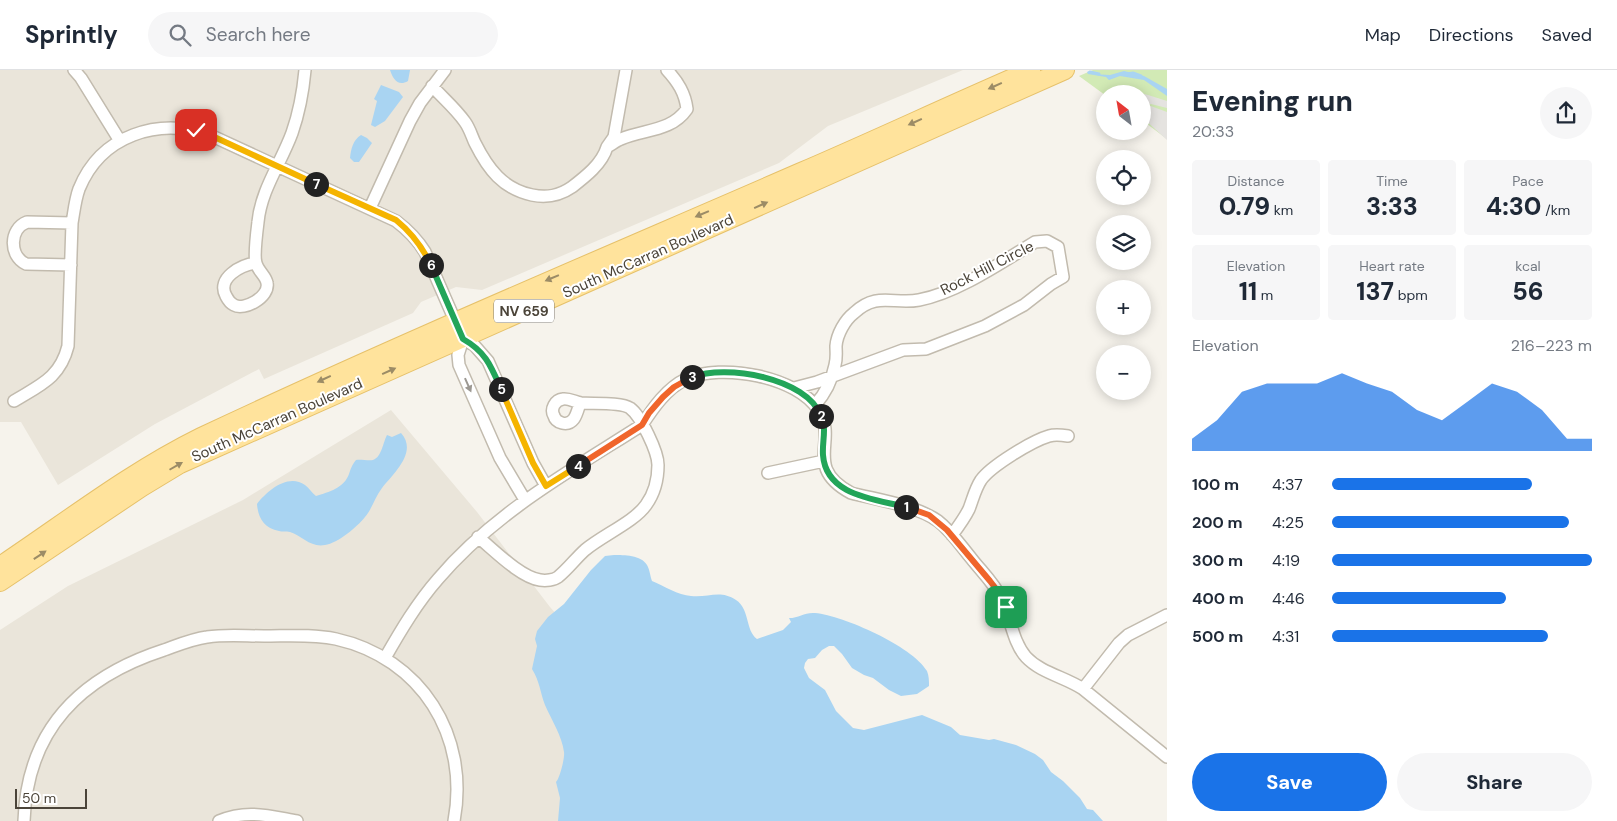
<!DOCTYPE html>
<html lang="en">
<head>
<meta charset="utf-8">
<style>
	:root { --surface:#fff; --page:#f6f6f7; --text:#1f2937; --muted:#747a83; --line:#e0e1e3; --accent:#1a73e8 }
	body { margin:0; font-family:"DM Sans",sans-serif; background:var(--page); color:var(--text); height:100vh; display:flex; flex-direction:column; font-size:19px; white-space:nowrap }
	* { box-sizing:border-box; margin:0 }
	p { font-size:16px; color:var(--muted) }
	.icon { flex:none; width:28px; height:28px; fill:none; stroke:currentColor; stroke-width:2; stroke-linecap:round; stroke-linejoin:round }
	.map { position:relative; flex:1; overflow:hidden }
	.sheet { display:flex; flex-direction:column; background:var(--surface); width:450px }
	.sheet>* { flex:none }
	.needle { width:32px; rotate:329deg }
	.buttons { position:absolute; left:1096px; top:15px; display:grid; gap:10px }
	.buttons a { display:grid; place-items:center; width:55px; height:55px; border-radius:50%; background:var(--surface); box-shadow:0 2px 12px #0003; font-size:25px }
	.scale { position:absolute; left:15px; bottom:12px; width:72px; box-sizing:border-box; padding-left:5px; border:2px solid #4b4439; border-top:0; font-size:14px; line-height:18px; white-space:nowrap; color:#4b4439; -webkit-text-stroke:4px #fff; paint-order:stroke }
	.pin { position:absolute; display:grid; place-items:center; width:42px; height:42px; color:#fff; margin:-21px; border-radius:10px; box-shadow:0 2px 8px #0006 }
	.km { position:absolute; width:25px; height:25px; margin:-12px; border-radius:50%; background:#222; color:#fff; font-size:14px; line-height:25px; text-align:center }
	.round { display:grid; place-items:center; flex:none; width:52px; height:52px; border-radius:26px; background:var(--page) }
	.overview { display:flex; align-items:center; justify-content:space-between; height:85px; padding:0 25px }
	h1 { font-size:28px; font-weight:800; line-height:38px }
	.stats { display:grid; grid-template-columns:repeat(3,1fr); gap:8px; height:85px; padding:5px 25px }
	.stats div { display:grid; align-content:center; border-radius:5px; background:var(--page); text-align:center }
	.stats b { font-size:25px; font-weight:800 }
	.stats small { font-size:14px; font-weight:400 }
	.stats p { font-size:14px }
	.chart { height:140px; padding:10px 25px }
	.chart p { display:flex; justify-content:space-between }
	.chart svg { width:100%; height:90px; margin-top:5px; fill:var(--accent); opacity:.7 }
	.action { display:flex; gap:10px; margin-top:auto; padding:10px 25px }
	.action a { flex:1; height:58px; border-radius:30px; background:var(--accent); color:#fff; font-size:20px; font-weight:800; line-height:58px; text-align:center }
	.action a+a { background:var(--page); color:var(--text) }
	ul { padding:0 25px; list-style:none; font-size:16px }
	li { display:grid; grid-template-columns:80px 60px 1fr; align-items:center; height:38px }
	li i { height:12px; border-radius:6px; background:var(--accent) }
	header { display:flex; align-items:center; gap:30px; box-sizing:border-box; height:70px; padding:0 25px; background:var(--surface); border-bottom:1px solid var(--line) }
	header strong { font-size:24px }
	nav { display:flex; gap:28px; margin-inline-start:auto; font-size:18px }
	.search { width:350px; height:45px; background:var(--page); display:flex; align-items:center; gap:12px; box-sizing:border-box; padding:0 18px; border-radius:28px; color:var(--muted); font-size:19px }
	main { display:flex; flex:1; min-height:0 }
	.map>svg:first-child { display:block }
	.residential { fill:#eae5da }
	.green { fill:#d2eab5 }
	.parking { fill:#e5e3e0 }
	.water { fill:#a9d4f2 }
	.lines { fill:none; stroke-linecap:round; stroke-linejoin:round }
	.stream { stroke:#a9d4f2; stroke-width:3 }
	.street-casing { stroke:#c2bbae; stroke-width:14 }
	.primary-casing { stroke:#e6c16a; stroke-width:20 }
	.street { stroke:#fff; stroke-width:11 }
	.primary { stroke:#ffe39c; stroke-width:18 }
	.oneway { fill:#9c8c66 }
	.oneway2 { fill:#9c9892 }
	.split-1-casing { stroke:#fff; stroke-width:10 }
	.split-2-casing { stroke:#fff; stroke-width:10 }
	.split-3-casing { stroke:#fff; stroke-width:10 }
	.split-4-casing { stroke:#fff; stroke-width:10 }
	.split-5-casing { stroke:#fff; stroke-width:10 }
	.split-6-casing { stroke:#fff; stroke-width:10 }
	.split-7-casing { stroke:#fff; stroke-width:10 }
	.split-8-casing { stroke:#fff; stroke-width:10 }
	.split-1 { stroke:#f0652b; stroke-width:6 }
	.split-2 { stroke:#22a559; stroke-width:6 }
	.split-3 { stroke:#22a559; stroke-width:6 }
	.split-4 { stroke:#f0652b; stroke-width:6 }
	.split-5 { stroke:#f5b400; stroke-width:6 }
	.split-6 { stroke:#22a559; stroke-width:6 }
	.split-7 { stroke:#f5b400; stroke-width:6 }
	.split-8 { stroke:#f5b400; stroke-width:6 }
	.labels { text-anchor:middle; stroke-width:4; stroke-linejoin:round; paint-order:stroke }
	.shield { fill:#fff; stroke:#817c74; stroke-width:1 }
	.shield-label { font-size:14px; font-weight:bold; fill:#4b4439 }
	.street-label { font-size:15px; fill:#4b4439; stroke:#fff }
</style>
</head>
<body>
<header>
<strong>Sprintly</strong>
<div class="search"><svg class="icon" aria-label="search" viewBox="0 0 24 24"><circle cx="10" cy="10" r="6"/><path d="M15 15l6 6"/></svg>Search here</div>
<nav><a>Map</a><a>Directions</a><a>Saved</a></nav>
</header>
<main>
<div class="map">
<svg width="1167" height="751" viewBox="0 0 1167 751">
	<rect width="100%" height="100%" fill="#f6f3ec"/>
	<path class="residential" d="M0,0H963L828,56L779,93L482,220L456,217L421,232L413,243L264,309L259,299L155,354L58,415L21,352H0Z
		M391,340L477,442L550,537L652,652L763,751H0V560L68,516L243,430Z"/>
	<path class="green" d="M1093,0H1167V69L1143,51L1142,24L1105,25L1079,6Z"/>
	<path class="parking" d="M1124,19L1148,25L1167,31V38L1151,34L1148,35L1167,42V70L1143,48L1142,24H1122Z"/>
	<path class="water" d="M390,0H410L408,11C398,17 393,9 390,0Z
		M1089,1L1092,4L1110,5L1124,1L1144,6L1167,19V26L1144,10L1120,6L1109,10L1106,7L1088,4L1087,2Z
		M381,15L399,22L403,27L385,51L375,57L371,55L377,31L374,29Z
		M361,65L367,68L372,73L359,92H354L350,88C351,79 353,70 361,65Z
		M401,363C418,382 394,403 382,418C375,427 372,439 365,447C357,457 338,473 325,475C311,478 302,466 290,462C286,461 282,462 279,461C264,458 258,448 257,434C267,421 288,403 305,415C309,418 312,423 316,426C329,422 344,418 349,404C351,398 352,395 356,390C361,389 368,391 373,390C382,387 383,372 387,365L392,367Z
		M614,485C624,485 641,485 647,495C650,500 650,506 652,511C664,516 678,525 691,526C708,528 720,519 736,530C750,539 745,560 757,569L783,560L791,552L789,548C799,548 805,542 815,543C844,546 912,576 927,601C929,606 929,611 929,616L917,624L901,626L889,620L873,608L864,605L852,598L842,584L834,576H829L822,580L815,588L808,589L805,593L804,598L809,608L825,620L836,641L853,658L864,660L922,645L951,657L960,665L989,670L994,669L1016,675L1035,684L1043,690L1051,702L1063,711L1080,728L1087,739L1093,740L1103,751H558L560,728L556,712C560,708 565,687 564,682C562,666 552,651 545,635C540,622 540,612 532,599L537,576L535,569L537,561L548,547L564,534L591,500L605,486Z"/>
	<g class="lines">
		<path class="stream" d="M1090,2L1099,4
			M1127,4L1133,3L1141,6"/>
		<defs>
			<path id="street" d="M74,0L81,8L120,71
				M626,0L614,67L607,77C611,75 616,71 621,69C644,59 671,62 687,39C685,23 678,12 667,0
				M432,16C443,28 456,39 465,52C470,59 472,67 475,73C488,99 503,119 532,125C547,128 559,126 572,117C585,107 602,94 607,77
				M370,138L410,51L420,33L445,0
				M256,193C241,195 216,208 226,226C228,230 230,233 234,235C244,241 270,227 267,213C266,206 258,201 256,193C254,187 257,160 258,152C261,120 281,93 292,63C299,43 303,22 305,0
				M71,195L26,194C9,186 9,159 27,152L72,153
				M463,269L458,285L459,295L500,388L525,430
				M794,318L817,312L903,280L926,279L985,256L1024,235L1051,214L1063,207L1058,177L1047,171L1035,172C1002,192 957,223 919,230C894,235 877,221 854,243C845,250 837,264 836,276C836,282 837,288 835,295C832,310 825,324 815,335
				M14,331C40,315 60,308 68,276L72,153C74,142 75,130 79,119C101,65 158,47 210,65L396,151C408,160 417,169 425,182L463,269L474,275L488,291L533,393L546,416
				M768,403L824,391
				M952,465C958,457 964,449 969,439C973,429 975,419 981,410C991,396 1032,371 1049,366C1055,364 1062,365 1068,366
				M478,467C494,480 520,507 540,510C546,511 554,510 558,507C568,499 576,488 585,480C603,465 634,452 646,435C654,424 658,409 658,395C658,382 641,346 630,338C621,332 593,334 581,333C575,332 569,328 563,329C555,330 550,339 554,346C555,350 558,352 562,353C575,356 577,342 580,333
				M385,588C401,560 417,533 438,509C494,443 570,401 642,355C653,338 667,318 686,309C721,293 798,306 819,341C838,371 803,397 851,423C878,430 915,435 938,451C951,461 961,476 971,488C981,501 994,513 1001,528C1011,547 1012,571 1026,587C1041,603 1065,607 1083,619L1167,687
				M1083,619L1119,573L1128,565L1167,545
				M24,751C27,659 81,607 164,580C178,575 192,569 207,567C226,564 245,566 264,566C288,566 312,564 336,569C421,588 470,666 454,751
				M219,751C247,739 269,746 297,751"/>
			<path id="primary" d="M0,496C66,452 130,402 201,367C399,274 601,189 801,102C878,69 954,33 1031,0
				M0,512L142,417L180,394L1065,0"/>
		</defs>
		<use href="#street" class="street-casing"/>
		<use href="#primary" class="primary-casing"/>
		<use href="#street" class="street"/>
		<use href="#primary" class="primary"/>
	</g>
	<defs><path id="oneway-solid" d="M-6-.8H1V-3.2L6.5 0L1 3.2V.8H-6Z" transform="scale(1.25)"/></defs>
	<g class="oneway">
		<use href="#oneway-solid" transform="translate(995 16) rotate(156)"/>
		<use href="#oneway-solid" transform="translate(915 52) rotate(156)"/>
		<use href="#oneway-solid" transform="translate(761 135) rotate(-24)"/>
		<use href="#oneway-solid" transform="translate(702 144) rotate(157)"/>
		<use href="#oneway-solid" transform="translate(552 208) rotate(157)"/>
		<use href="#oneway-solid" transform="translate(389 301) rotate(-24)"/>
		<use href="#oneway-solid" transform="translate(324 309) rotate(155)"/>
		<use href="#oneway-solid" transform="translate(176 396) rotate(-30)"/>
		<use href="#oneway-solid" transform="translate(40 485) rotate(-34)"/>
	</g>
	<use class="oneway2" href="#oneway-solid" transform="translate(468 315) rotate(66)"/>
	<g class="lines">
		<defs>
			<path id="split-1" d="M906,437L929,445L947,460L990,511L1000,524L1006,537"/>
			<path id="split-2" d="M821,346C827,359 822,371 823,385C826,426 875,429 906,437"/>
			<path id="split-3" d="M692,307C726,294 807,308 821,346"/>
			<path id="split-4" d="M578,396L642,355L649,343L663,327L674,317L692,307"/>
			<path id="split-5" d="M501,319L533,393L546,416L578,396"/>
			<path id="split-6" d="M431,195L463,269C486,282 491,296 501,319"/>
			<path id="split-7" d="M316,114L396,150C412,163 422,176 431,195"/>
			<path id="split-8" d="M196,60L210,65L316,114"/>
		</defs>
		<use href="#split-1" class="split-1-casing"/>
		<use href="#split-2" class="split-2-casing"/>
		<use href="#split-3" class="split-3-casing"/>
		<use href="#split-4" class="split-4-casing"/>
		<use href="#split-5" class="split-5-casing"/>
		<use href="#split-6" class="split-6-casing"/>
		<use href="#split-7" class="split-7-casing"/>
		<use href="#split-8" class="split-8-casing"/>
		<use href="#split-1" class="split-1"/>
		<use href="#split-2" class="split-2"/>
		<use href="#split-3" class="split-3"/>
		<use href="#split-4" class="split-4"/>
		<use href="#split-5" class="split-5"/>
		<use href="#split-6" class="split-6"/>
		<use href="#split-7" class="split-7"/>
		<use href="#split-8" class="split-8"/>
	</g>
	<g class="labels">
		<rect class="shield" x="494" y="229.5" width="60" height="23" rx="4"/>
		<g class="shield-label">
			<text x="524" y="246">NV 659</text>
		</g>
		<g class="street-label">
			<text transform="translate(648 186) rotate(-24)" y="5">South McCarran Boulevard</text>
			<text transform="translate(987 198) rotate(-27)" y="5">Rock Hill Circle</text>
			<text transform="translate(277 350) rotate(-24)" y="5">South McCarran Boulevard</text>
		</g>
	</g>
</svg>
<div class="buttons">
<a><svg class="needle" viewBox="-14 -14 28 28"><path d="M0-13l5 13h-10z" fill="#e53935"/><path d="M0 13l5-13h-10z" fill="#747a83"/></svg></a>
<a><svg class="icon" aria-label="locate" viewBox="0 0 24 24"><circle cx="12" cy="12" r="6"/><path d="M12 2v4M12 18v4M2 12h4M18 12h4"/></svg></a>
<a><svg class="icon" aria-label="layers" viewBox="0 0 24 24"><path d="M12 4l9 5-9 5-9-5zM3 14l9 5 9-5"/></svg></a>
<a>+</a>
<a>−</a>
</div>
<div class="scale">50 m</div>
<div class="pin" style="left:1006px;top:537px;background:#1e9e55"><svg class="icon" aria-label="arrive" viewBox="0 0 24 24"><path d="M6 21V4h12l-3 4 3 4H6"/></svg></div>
<div class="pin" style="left:196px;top:60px;background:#d93025"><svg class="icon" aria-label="check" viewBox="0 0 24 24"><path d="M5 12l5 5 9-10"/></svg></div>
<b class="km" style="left:906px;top:437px">1</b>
<b class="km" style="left:821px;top:346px">2</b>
<b class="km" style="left:692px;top:307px">3</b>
<b class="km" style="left:578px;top:396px">4</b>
<b class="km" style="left:501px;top:319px">5</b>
<b class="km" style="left:431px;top:195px">6</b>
<b class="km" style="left:316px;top:114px">7</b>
</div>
<section class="sheet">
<div class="overview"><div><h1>Evening run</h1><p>20:33</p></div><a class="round"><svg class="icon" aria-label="share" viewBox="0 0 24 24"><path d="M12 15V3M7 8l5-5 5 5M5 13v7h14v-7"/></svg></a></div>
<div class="stats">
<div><p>Distance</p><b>0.79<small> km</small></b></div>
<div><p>Time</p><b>3:33</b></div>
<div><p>Pace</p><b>4:30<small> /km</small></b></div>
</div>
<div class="stats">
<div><p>Elevation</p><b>11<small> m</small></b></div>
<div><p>Heart rate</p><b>137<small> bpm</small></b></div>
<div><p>kcal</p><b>56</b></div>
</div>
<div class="chart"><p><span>Elevation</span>216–223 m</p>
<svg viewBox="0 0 160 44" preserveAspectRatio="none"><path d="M0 44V38L10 29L20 15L30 11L40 11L50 11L60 6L70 11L80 15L90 24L100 29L110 20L120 11L130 15L140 24L150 38L160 38V44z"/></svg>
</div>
<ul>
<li><b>100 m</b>4:37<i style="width:77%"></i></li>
<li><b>200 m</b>4:25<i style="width:91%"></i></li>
<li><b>300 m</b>4:19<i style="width:100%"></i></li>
<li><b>400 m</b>4:46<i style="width:67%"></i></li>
<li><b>500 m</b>4:31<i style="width:83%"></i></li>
</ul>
<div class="action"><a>Save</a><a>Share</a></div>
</section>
</main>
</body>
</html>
